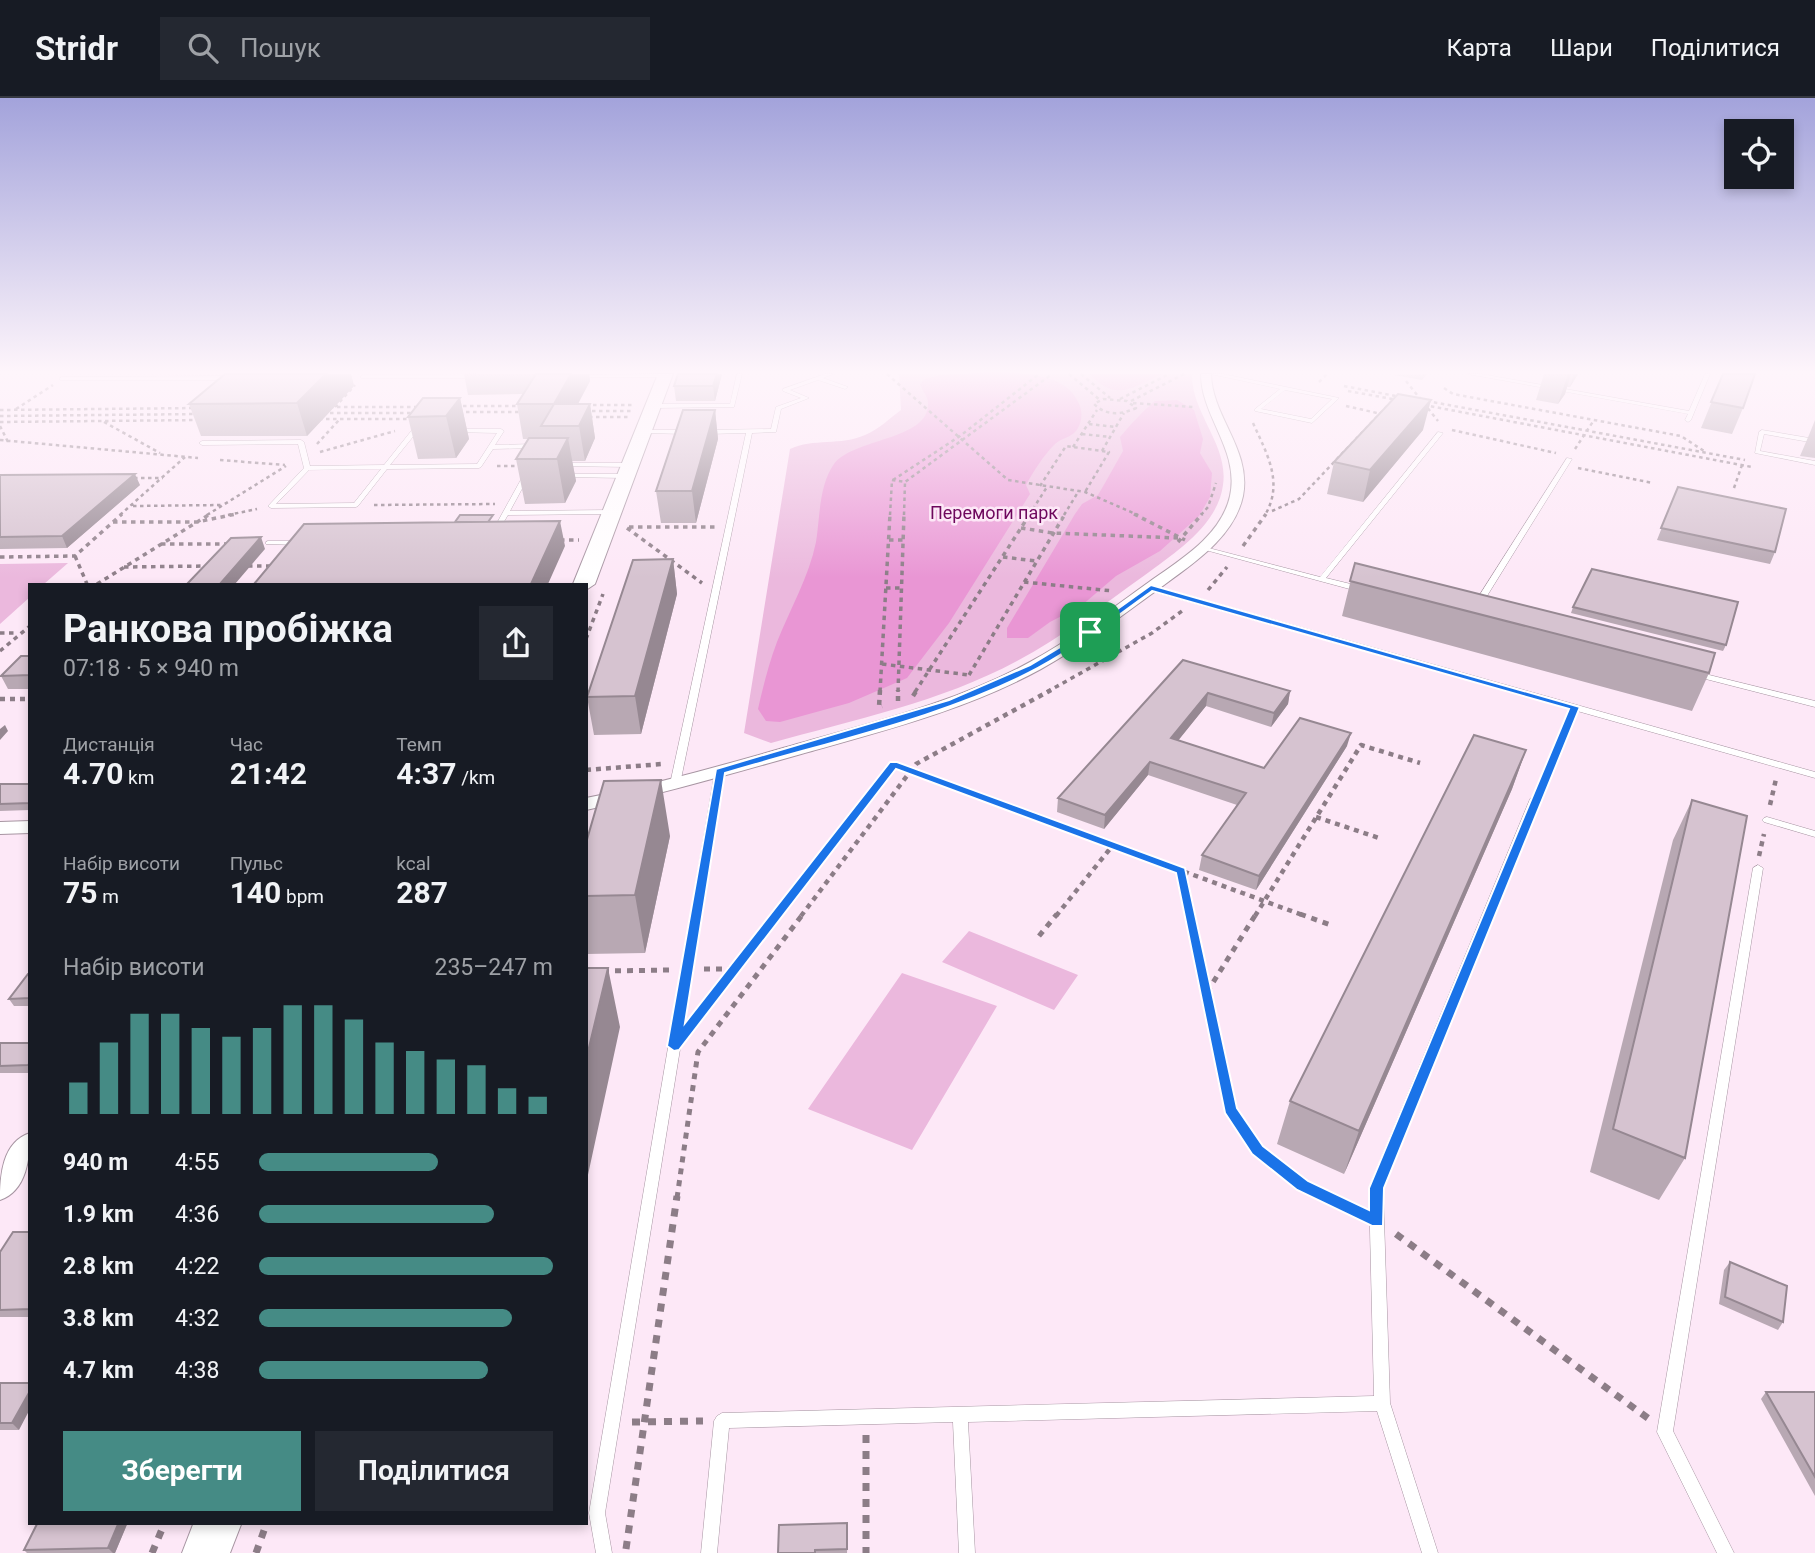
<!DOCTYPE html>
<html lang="uk">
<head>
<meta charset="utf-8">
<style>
	:root { --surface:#171b24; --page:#242831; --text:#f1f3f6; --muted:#9ea1a6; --line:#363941; --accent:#458b85 }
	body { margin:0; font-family:Roboto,sans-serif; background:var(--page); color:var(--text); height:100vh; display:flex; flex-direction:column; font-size:26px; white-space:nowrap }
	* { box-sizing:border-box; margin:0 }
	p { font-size:23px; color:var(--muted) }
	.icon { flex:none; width:38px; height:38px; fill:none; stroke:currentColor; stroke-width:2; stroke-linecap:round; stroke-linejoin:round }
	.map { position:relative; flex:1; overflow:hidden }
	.panel { position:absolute; left:28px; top:485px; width:560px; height:942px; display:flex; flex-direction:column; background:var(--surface); border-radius:0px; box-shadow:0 4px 10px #0003 }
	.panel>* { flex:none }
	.buttons { position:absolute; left:1724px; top:21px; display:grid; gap:14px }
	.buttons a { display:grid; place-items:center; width:70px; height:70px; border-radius:0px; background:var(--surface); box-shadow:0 4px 10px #0003; font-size:35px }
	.pin { position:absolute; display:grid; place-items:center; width:60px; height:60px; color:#fff; margin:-30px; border-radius:14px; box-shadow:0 4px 10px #0006 }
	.round { display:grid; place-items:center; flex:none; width:74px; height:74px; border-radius:0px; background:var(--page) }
	.overview { display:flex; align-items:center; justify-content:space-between; height:119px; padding:0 35px }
	h1 { font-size:38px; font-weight:700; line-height:52px }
	.metrics { display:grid; grid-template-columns:repeat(3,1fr); gap:10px; height:119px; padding:7px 35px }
	.metrics div { display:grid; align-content:center }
	.metrics b { font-size:30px; font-weight:700 }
	.metrics small { font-size:19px; font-weight:400 }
	.metrics p { font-size:19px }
	.chart { height:196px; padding:14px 35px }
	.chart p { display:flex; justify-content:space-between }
	.chart svg { width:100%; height:126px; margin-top:7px; stroke:var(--accent); stroke-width:6 }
	.cta { display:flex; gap:14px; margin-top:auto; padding:14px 35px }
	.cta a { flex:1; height:80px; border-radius:0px; background:var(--accent); color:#fff; font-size:28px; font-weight:700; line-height:80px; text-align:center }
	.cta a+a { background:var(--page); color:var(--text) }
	ul { padding:0 35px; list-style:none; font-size:23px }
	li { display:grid; grid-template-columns:112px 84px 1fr; align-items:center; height:52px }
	li i { height:18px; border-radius:9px; background:var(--accent) }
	header { display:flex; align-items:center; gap:42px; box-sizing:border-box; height:98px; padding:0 35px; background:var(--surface); border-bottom:2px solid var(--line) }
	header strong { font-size:33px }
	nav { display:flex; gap:38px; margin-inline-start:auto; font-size:24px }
	.search { width:490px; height:63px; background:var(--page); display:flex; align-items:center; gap:18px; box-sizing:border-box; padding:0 24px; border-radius:0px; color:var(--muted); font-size:26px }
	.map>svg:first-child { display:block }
	.green { fill:#ebb8dd }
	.forest { fill:#e996d4 }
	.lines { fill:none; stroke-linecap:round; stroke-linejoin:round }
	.lane-casing { stroke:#a795a2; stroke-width:1 }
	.street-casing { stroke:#a795a2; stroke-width:2 }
	.secondary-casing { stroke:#a795a2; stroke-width:2 }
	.path-far4 { stroke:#8c7d87; stroke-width:2.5; stroke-dasharray:3.5 3.5; stroke-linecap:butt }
	.path-far3 { stroke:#8c7d87; stroke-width:3.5; stroke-dasharray:4.5 4.5; stroke-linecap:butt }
	.path-far2 { stroke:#8c7d87; stroke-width:4.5; stroke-dasharray:5 5; stroke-linecap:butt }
	.path-far1 { stroke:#8c7d87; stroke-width:5; stroke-dasharray:6 6; stroke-linecap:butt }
	.path { stroke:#8c7d87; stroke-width:7; stroke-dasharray:8 8; stroke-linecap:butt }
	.lane { fill:#fff; fill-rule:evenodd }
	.street { fill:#fff; fill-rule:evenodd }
	.secondary { fill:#fff; fill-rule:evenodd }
	.wall { fill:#b8a8b3 }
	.shaded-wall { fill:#968892 }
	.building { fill:#d6c3d0; stroke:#968892; stroke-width:2 }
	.route { fill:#1a73e8; stroke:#fff; stroke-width:2; fill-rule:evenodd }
	.labels { text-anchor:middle; stroke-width:5; stroke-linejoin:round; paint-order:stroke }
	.far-park-label { font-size:18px; fill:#6e085d; stroke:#fde8f7 }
</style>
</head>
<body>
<header>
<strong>Stridr</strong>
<div class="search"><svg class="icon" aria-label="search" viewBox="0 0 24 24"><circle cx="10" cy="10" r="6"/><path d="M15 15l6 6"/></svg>Пошук</div>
<nav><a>Карта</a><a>Шари</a><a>Поділитися</a></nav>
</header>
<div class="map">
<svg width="1815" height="1455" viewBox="0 0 1815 1455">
	<rect width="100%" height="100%" fill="#fde8f7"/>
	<path class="green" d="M899,276H1192C1191,315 1229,347 1223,387C1218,427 1175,455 1145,477C1103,507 1062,539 1017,563C941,604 853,622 771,645L744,635L790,351C813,340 841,348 865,337C878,332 890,320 901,312Z
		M68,465L44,486H30V499L0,526V466Z
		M969,833L1078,877L1054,912L942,864Z
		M902,875L997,908L912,1052L808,1011Z"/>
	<path class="forest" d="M1089,276H1163C1131,289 1118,305 1089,276Z
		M940,277C976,276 1059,264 1077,302C1082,310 1083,319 1079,328C1073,341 1063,338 1054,347C1044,357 1033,374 1026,387L1030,396L949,525L907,580L849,605L780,624L766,623L758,611C763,589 769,565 777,544C790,511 809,479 816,444C820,419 819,387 834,366C853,340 930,342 928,305C928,298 922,293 920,286L924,281Z
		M1177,302L1194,312L1203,341L1200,355L1212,375L1210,399L1199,418L1160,453L1116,478L1081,508L1050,524L1028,540H1007V530L1075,416L1082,406L1098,397L1105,385L1123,353L1120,339C1132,325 1142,314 1155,303Z"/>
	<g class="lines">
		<defs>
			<path id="lane" d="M668,276L666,279H579L576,277Z
				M737,276H742L734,309L654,310L651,308L654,306H730Z
				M825,276H833L823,280L848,289L845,291L818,282L790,292L809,300L781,311L776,334L752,335L680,686L678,688H672L670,686L746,335L707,336L704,334L707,332L771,331L776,309L801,300L783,293V291Z
				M1211,276H1223L1339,300L1312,325L1255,313V311L1280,291ZM1285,292L1332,301L1311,321L1261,311Z
				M1468,276H1481L1689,313L1705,276H1710L1691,322L1688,324L1685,322L1688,316Z
				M363,277L476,276L479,278L476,280H361V278Z
				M62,279L233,278L236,280L233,282H60V280Z
				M424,331L426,332V334L416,335L390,367L477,366L497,335L454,334V332L456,331H501L504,333L495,347L534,346L537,348L534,350L493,351L481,369L479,370L387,371L358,408L356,409L271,410L268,408L269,407L304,370L298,346L202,347L199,345L202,343L301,342L304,344L310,368L384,367L412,332ZM381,371L354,405L276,406L309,372Z
				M643,332H688L691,334L688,336L641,335V333Z
				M1762,332L1815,341V345L1764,336L1760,353L1815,363V367L1755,355L1759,334Z
				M1438,334L1443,335L1326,480L1363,489V493H1357L1198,450L1201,448L1320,479Z
				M1567,360L1572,361L1482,506L1478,508H1475L1474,506Z
				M560,365H631L634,367L631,369L558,368V366Z
				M527,374L530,376L510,413L612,412L615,414L612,416L508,417L497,435H493L492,434L524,376Z
				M565,376H626L629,378L626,380L563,379V377Z
				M268,443H298L301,445L298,447L266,446V444Z
				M1148,488H1154L1815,674V680L1148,492Z
				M1694,574H1697L1815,603V609L1694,578Z
				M720,670L725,673L605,1415L612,1455H596L589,1415L715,673Z
				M1535,698L1540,701L1383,1090L1390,1305L1438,1455H1422L1377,1313L968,1324L975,1455H959L953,1324L729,1330L717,1455H701L714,1323L717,1318L722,1315L1374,1298L1369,1090L1530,701Z
				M1767,719L1815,733V739L1764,724L1762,722L1764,720Z
				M1758,767L1763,770L1673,1333L1734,1455H1717L1657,1334L1753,770Z"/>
			<path id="street" d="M1201,276H1211C1212,319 1252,352 1243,398C1234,440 1192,466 1160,490C1121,518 1083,548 1041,571C970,610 890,631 812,653C737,674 663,696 586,712V700C659,686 730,665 801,645C879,623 959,603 1030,564C1072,541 1110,512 1149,484C1180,462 1221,438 1230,398C1240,352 1201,319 1201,276Z
				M30,723V735L0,736V724Z
				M30,1035C30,1059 27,1093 0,1102C0,1078 2,1044 30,1035Z"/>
			<path id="secondary" d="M658,276H673L595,486L586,492V486H573Z
				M194,1424H242L230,1455H182Z"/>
		</defs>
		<use href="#lane" class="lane-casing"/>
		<use href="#street" class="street-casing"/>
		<use href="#secondary" class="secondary-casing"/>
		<path class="path-far4" d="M887,276L1008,382L1085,394L1138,417
			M1069,276L1100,302
			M1081,276L1110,300
			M1406,283L1438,323
			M1319,284L1327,276
			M1344,288L1401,299
			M1444,290L1453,296L1681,338L1704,353
			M1348,293L1398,302
			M1103,301L1127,303L1136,310C1121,317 1106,318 1094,306Z
			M1120,301L1169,276
			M1131,303L1184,276
			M1427,303L1745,362
			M1133,305L1194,309
			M586,307H633
			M1424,307L1752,369
			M456,308H521
			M1346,308L1386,317
			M330,309H420
			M335,309L355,287
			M16,311L53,287
			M0,312L196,310
			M585,313H633
			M459,314H524
			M323,315H416
			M0,318L199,316
			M589,319H629
			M319,321H409
			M0,324L199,322
			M104,324L160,355
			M1253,325C1267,356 1284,385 1265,417
			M1089,326L1116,329
			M0,328L8,344
			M1452,332L1556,355
			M1082,336L1110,339
			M0,342L198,360
			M317,346L339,322
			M1073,349L1097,312
			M1575,351L1594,322
			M1102,353L1124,315
			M320,354L395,333
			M220,362L285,367
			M497,368H516
			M1578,370L1653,385
			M134,380H163
			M892,382L905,384L1052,276
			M893,382L960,338L1039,276
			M1040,388L1066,348L1109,354L1085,394
			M1734,390L1743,364
			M374,407L495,406
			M133,408L222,407
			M1272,413L1299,401L1393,302
			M120,417L185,359
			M207,417L286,368
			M228,417L257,411
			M890,417L892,382
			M904,417L905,384
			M1029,417L1047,389
			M1064,417L1078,394
			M1201,417L1208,409L1216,385"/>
		<path class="path-far3" d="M1134,416L1185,442
			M113,424H197L236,416
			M629,429H715
			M627,430L702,485
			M1021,430L1053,435L1178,440
			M560,442H579
			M889,442H903
			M1178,444L1202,416
			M161,446H229
			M1243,448L1266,416
			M75,458L87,486
			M0,459L75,458L122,416
			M1003,459L1036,463
			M248,468H274
			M124,469L208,468
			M1024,484L1113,493
			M97,486L210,416
			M886,490H902
			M1208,492L1227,469
			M0,535H18
			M586,541L603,496
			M0,553L30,528
			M882,566L969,577
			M969,577L1065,416
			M880,594L890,416
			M898,594L904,416
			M915,594L1030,416
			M1047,594L1152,535L1182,513"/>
		<path class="path-far2" d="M880,592L879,609L882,608
			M913,598L917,592
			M0,601H30
			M898,603V592
			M586,672L662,666
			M1539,690L1569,621
			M1770,707L1776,681
			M1316,719L1379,740
			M1759,758L1764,736
			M1181,773L1190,818
			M777,818L894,667L1305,818
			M801,818L916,666L1051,592
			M1056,818L1113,747
			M1255,818L1361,647L1420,665"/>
		<path class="path-far1" d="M1190,816L1230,1011L1257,1052L1302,1088L1327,1100
			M1300,816L1331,827
			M1039,838L1057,816
			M704,871H734
			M603,873L671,872
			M1207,894L1256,816
			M699,917L778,816
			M677,1100L698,954L803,816"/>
		<path class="path" d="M1323,1098L1358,1114
			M1396,1136L1649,1321
			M632,1324L703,1323
			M866,1337V1455
			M626,1451L677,1098
			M152,1455L165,1424
			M256,1455L267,1424"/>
		<use href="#lane" class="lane"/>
		<use href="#street" class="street"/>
		<use href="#secondary" class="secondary"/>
	</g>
	<path class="wall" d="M225,276H351L354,288L307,338H201L189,306Z
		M464,276H589L590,283L578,306H590L595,340L585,363H572L576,383L565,405L525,406L516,361L528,341H523L517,306L523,296L468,297Z
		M722,276L715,303H676L674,288Z
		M1427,276L1422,282L1394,277Z
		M1544,276H1578L1570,289H1567L1565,296L1558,306L1536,302Z
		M1723,276L1743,310L1732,336L1701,330Z
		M460,300L469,341L456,360L418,361L408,319Z
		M715,312L718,341L696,425H661L656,393Z
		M1815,322V360L1800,358L1809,337Z
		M1423,332L1363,404L1327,396L1334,364Z
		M0,377L140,387L67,450L0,451Z
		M1678,389L1775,454L1770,466L1657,442Z
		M673,461L677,496L641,636L594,637L587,599Z
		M1355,465L1709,575L1692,613L1342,518Z
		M1573,509L1726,547L1723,553L1571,515Z
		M30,558V591H8L1,578Z
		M1183,562L1290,593L1288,606L1271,629L1206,608L1178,642L1264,670L1347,648L1256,792L1199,772L1202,757L1237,707L1148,677L1104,731L1057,714L1058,700Z
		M1526,652L1512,691L1344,1076L1277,1046L1290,1003Z
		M0,686H30V712L0,713Z
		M1692,702L1685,1060L1659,1102L1590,1074L1673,742Z
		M670,738L645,855L586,856V745Z
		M30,876V908H14L9,901Z
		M0,945H30V975H0Z
		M30,1134V1219H0V1154Z
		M1730,1164L1783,1224L1778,1232L1719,1206L1724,1172Z
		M0,1285L19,1332H0Z
		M1766,1294H1815V1398L1761,1301Z
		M128,1424L115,1455H27L24,1452Z
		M848,1432L847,1455H778Z"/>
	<path class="shaded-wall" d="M326,276H351L354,288L307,338L297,305Z
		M571,276H589L590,283L566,328L554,306Z
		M717,276H722L715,303L713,288Z
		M1568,276H1571L1565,296L1558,306Z
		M1575,276H1578L1570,289L1573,279Z
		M460,300L469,341L456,360L446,318Z
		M1431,302L1423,332L1363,404L1370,372Z
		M590,306L595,340L585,363L579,328Z
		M715,312L718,341L696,425L692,393Z
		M568,340L576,383L565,405L557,361Z
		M135,376L140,387L67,450L62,438Z
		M560,423L565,448L548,486H531Z
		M261,439L265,451L235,486H220Z
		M673,461L677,496L641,636L635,598Z
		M1290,593L1288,606L1271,629L1274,615Z
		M1208,595L1206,608L1169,654L1171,640Z
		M5,627L8,633L0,642V631Z
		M1351,635L1347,648L1256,792L1259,778Z
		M1526,652L1512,691L1344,1076L1359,1033Z
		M1150,664L1148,677L1104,731L1105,717Z
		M661,682L670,738L645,855L635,797Z
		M608,870L620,929L586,1086V962Z
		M30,1293V1311L19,1332L12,1325Z
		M119,1424H128L115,1455H113L108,1450Z"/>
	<path class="building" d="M225,276H326L297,305L189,306Z
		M536,276H571L554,306H590L579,328H541L554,306H517Z
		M678,276H717L713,288H674Z
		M1723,276H1755L1743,310L1711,304Z
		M1398,296L1431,302L1370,372L1334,364Z
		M423,300H460L446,318L408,319Z
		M683,312H715L692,393H656Z
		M529,340H568L557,361H516Z
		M135,376L62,438L0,439V377Z
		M1678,389L1786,411L1775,454L1661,430Z
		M460,417H493L488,424H455Z
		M560,423L531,486H254L304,426Z
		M261,439L220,486H187L231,440Z
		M673,461L635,598L587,599L633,462Z
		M1355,465L1715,555L1709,575L1350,483Z
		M1592,471L1738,504L1726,547L1573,509Z
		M21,558H30V577L1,578Z
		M1183,562L1290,593L1274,615L1208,595L1171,640L1264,670L1300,620L1351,635L1259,778L1202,757L1246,695L1150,664L1105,717L1058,700Z
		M1474,637L1526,652L1359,1033L1290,1003Z
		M661,682L635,797L586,798V745L604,683Z
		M0,686H30V705L0,706Z
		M1692,702L1747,718L1685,1060L1613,1031Z
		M586,870H608L586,962Z
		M28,876H30V900L9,901Z
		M0,945H30V965L28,967L0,968Z
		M13,1134H30V1211L0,1212V1154Z
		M1730,1164L1787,1188L1783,1224L1725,1199Z
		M0,1285H30V1293L12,1325H0Z
		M1766,1294H1815V1379Z
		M38,1424H119L108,1450L24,1452Z
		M847,1425V1451L815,1452V1455H778L779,1427Z"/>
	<linearGradient id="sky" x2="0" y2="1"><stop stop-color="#a3a3db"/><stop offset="0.57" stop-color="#fef5fb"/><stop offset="1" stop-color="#fef5fb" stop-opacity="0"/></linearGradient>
	<rect width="1815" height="480" fill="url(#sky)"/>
	<path class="route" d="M1151,487L1580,609L1384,1090L1383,1128H1372L1297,1092L1252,1056L1225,1015L1176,775L896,671L679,952L674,953L667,948L716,671L949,602L1030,567L1087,533ZM1152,493L1569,611L1369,1090V1112L1308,1083L1263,1048L1237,1010L1185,770L897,664H890L685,925L725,675C824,645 947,619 1038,570C1078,548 1115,520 1152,493Z"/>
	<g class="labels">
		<g class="far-park-label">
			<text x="994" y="421">Перемоги парк</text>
		</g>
	</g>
</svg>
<div class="buttons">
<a><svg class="icon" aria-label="locate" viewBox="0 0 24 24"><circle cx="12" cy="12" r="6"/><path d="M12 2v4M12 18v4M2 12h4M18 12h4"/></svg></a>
</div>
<div class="pin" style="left:1090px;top:534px;background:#1e9e55"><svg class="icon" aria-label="arrive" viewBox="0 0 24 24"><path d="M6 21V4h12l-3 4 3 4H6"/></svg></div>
<section class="panel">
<div class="overview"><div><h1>Ранкова пробіжка</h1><p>07:18 · 5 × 940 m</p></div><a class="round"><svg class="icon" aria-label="share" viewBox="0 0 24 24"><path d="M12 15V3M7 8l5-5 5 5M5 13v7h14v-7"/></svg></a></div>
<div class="metrics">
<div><p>Дистанція</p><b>4.70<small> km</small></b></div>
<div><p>Час</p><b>21:42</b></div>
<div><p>Темп</p><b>4:37<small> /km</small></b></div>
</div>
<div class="metrics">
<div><p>Набір висоти</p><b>75<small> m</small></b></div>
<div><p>Пульс</p><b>140<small> bpm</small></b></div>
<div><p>kcal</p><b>287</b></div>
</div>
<div class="chart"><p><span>Набір висоти</span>235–247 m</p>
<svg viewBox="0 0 160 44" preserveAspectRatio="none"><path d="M5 44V33M15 44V19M25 44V9M35 44V9M45 44V14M55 44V17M65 44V14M75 44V6M85 44V6M95 44V11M105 44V19M115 44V22M125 44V25M135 44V27M145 44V35M155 44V38"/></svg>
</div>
<ul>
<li><b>940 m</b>4:55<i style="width:61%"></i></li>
<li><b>1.9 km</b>4:36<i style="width:80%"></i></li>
<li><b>2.8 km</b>4:22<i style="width:100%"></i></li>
<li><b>3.8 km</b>4:32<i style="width:86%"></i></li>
<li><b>4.7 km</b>4:38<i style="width:78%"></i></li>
</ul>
<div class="cta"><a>Зберегти</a><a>Поділитися</a></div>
</section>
</div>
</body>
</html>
